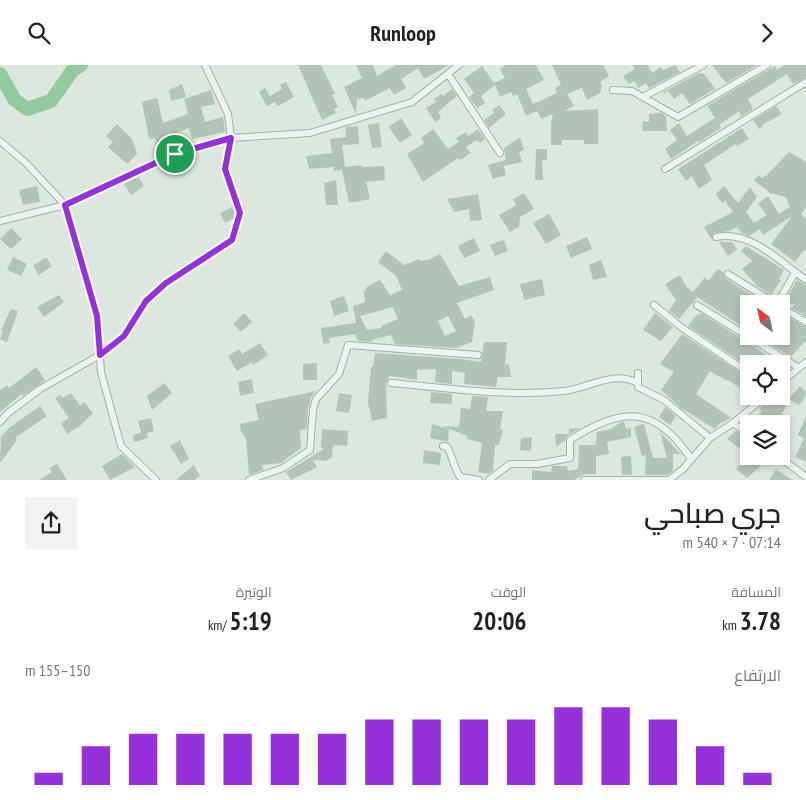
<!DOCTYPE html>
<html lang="ar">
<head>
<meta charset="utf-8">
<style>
	:root { --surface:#fff; --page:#f2f2f2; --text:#222; --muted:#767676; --accent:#9531db }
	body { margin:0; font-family:"PT Sans Narrow",Cairo,sans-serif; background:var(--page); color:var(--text); direction:rtl; height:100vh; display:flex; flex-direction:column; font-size:19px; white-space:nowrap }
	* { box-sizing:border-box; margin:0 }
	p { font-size:16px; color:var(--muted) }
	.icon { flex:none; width:28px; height:28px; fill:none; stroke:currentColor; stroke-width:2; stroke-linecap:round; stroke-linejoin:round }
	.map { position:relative; height:415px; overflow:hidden; direction:ltr }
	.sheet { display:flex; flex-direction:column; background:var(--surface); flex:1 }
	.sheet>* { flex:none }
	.needle { width:32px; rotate:327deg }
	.buttons { position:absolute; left:740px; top:230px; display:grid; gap:10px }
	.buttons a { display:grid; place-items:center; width:50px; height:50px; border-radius:0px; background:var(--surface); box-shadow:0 2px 8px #0003; font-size:25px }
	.pin { position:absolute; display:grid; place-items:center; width:42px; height:42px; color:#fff; margin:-21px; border:2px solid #fff; border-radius:50%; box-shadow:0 1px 5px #0007 }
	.round { display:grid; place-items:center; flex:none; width:52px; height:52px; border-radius:0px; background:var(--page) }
	.overview { display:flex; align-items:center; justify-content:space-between; height:85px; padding:0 25px }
	h1 { font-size:28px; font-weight:600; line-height:38px }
	.figures { display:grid; grid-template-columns:repeat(3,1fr); gap:8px; height:85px; padding:5px 25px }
	.figures div { display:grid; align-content:center }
	.figures b { font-size:25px; font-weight:600 }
	.figures small { font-size:14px; font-weight:400 }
	.figures p { font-size:14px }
	.chart { height:140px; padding:10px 25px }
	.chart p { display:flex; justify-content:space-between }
	.chart svg { width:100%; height:90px; margin-top:5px; stroke:var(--accent); stroke-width:6 }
	header { display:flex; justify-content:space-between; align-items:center; height:65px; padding:0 25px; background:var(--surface); font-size:22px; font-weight:600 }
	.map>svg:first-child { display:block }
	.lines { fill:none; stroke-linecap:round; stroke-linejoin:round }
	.river { stroke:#92cba0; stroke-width:14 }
	.building { fill:#b2c4b8; fill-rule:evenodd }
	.minor-casing { stroke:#a0b1a6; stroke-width:8 }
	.minor { stroke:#eef5f1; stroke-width:6 }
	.route-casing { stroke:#fff; stroke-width:10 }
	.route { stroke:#9531db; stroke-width:6 }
</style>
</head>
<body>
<header><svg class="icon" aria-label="forward" viewBox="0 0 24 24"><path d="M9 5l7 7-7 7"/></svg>Runloop<svg class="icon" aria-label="search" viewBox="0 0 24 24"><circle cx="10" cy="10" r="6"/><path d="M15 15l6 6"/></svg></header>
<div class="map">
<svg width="806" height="415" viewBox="0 0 806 415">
	<rect width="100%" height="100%" fill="#dbe7df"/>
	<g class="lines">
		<path class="river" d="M0,9L14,34L27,44L51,36L72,6L81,0"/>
	</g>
	<path class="building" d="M298,0H321L335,29L332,30L338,42L334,44L336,48L322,55Z
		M356,0H373L377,11L396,0H449L424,14L418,3L401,14L406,23L394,30L390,23L365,36L364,33L357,34L356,49L344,22L362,13Z
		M506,0H536L544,15L526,24L533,39L557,28L555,23L561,20L552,0H603L609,11L600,17L602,21L600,28L587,35L582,23L567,29L574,41L564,46L598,44V79H584V75H562V80H551V58L553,49L541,54L537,46L526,51L517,29L513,31L511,27L500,32L495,20L481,31L485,38L477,43L469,32L474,28L464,14L482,1L494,18L505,13L500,4Z
		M632,0H648L652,8L661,2L663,5L675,0L680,7L649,23L646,18L639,23L634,16L629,19L623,11L635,4Z
		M712,0H757L726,18Z
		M784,0H806V12L793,19L787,9L748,34L753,44L741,51L739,46L719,60L721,63L699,77L698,76L671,94L665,84L677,75L670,65L679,58L687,71L715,53L707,41L775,1L777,5Z
		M699,8L704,9L715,24L690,39L682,28L674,34L668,26L664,29L663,27Z
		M286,17L294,32L278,41L275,37L267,41L259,27L265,23L270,31L282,24L280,20Z
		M182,19L186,32L171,36L169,25Z
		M452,24L457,31L438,47L441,53L435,57L426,43L436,37L434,34L441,29L443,31Z
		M211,25L215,39L201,42L205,57L223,52L225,67L192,74L189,63L169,71L172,84L159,88L155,73L149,74L142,37L157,33L163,58L188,49L184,34Z
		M499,40L506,49L489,63L484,55L494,48L492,45Z
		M776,41L782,49L762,60L763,62L759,64L753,55Z
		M661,48L666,51L667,66H642L643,56L649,57V49Z
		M401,53L412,70L400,78L389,62Z
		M379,58L382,82L372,83L368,60Z
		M117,59L132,74L137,89L127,99L108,82L113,77L106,71Z
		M358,61L359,79L342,80L345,102L362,100V102L384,101L385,115L366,117L370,134L349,138L342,105L334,106V102L309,104L306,91L332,88L330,74L346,72V62Z
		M742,63L749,74L737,81L736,79L704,100L712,115L699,124L692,111L686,116L678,104Z
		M433,64L448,84L459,77L456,73L466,67L468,71L478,64L485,74L480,78L477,75L466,82L471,88L460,95L458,93L423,117L407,89L424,78L421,73Z
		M520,72L524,85L519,87L522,97L504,101L506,110L493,114L488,100L506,95L504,83Z
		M536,84H547V95H542L543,115H535Z
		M789,87L806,97V142L801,149L806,154V186L804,185L795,197L771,179L792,151L763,170L760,164L749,171L742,168L737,162L729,166L714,168L711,174L704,162L733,147L725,136L722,138L716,129L724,121L738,138L750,122L757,132L746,147L754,158L767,150L758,139L768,131L779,149L790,142L786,132L770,128L754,115L759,110L762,113L767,110Z
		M138,112L144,121L131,130L124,119Z
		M336,115L338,140H326L324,118Z
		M37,121L40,137L23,140L19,125Z
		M524,128L534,144L520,152L519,162L510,167L499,150L516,140L513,134Z
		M478,129L482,155L470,156L469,144L454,147L447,134Z
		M233,142L235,147L233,154L225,158L220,148Z
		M549,149L561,170L546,179L533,158Z
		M11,163L22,174L11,184L0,174Z
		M587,172L592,184L571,193L566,181Z
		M474,173L480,186L464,193L458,181Z
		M504,175L508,186L495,191L490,180Z
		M719,177H732L737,184L728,191Z
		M746,181L784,205L779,214L781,215L771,230L757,221L742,204L752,196L741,186Z
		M386,186L404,200L419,194L420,196L428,195L440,189L459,221L490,212L494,225L457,238L465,254L471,250L475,257L472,277L456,283L395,279L391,270L372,275L373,277L358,276L355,269L329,273L330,278L323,279L321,263L356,258L353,241L365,237L364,227L367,222L380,215L390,230L402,225L396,211L378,197ZM393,242L398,254L381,261L382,263L367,265L360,251ZM448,251L456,266L445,271L438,256Z
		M13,192L27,199L21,211L7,205Z
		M46,192L52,201L39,210L33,201Z
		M601,195L607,212L593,215L589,200Z
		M718,204L723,207L725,213L766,239H749V266L697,232L679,254L669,246L676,235L665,219L680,210L687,222L693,227L705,212L708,216Z
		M542,214L545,230L524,235L520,219Z
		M797,215L806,220V251L792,243L795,239L784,238Z
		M59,230L64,237L44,252L37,242Z
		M344,231L349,246L334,251L330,236Z
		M11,244L18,246L7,277L0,274L3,266L1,265Z
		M244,248L252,257L241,267L233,259Z
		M655,248L673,262L661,276L643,265Z
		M701,248L739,272L780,299H749V302L688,261L697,249L699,250Z
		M786,251L806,262V279L804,277L791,292L757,271H781V257Z
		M682,269L749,313V329L728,315L727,316L710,306L696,329L731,353L719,359L715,364L681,343L661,325L674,307L660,299Z
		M484,277H507L505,300L509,299L511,312H498L496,322L464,319L465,308L452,306V319L435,317L436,304L417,305V315L390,311L386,318L387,353L372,356L368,338L371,302H373L375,288L460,294L481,297Z
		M260,278L268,290L253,300L252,297L237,306L228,291L239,284L242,289Z
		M317,298V315H303V299Z
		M36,302L45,315L23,331L22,329L0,347V325L7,320L9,323Z
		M252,314L254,328L240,331L238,317Z
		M164,318L172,328L152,345L147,331Z
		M800,321L806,327V331L799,340L789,334Z
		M316,326L311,332L308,344L307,364L300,365L301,383L281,398L262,400L263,405L249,410L246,373L241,367L240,359L259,355L255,339Z
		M431,327L452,329V339L430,338Z
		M71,328L80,341L84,337L93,348L80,361L67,369L61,358L69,353L55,333L60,330L63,333Z
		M339,328L352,330L349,348L336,346Z
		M472,331L488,332L486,346H503L500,364L503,365L499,380H495L493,406L488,409L478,407L482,378L467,374V371L449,364L448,377L430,373L432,359L448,364L442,361L459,362L461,343L470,344Z
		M771,332L786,341L777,359H751L762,346L759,344Z
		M40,341L47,351L15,373L17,375L0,398L1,372L9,363Z
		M665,342L676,351L670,360L659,352Z
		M806,351V397L795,392L804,373L798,370Z
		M151,353L154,366L147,368L148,373L134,377L133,370L141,368L138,356Z
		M621,357H624L626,364L631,363V372L607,377L609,389L596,391V409H584L574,415H532V405L551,407L552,401H567L568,406L578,404L579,380H596L597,367L611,364Z
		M644,359L653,393H667L660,367L681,389H673V406L667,410H645L646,390L642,391L634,362Z
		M580,363L567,371L565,376L556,381L555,369H569V364Z
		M322,364L348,366L347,381L333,380L332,392L326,396L313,395L317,402L291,415L286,407L324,384L321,383Z
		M736,366L749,374V387L742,381L739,383L727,374Z
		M532,372L531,386L520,385L521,373Z
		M180,375L189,394L181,399L170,381Z
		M424,385L441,388L440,400L423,398Z
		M122,389L135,402L110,415L102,401Z
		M631,391L632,410H622L621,392Z
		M748,391H757L764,398L747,413L736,404Z
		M57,399L67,415H39L52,407L49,403Z
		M194,400L200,411L194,415H176Z
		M776,404L792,415H769Z"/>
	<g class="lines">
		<defs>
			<path id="minor" d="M448,9L500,88
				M613,25L632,26L678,52L767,0
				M643,32L703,0
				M0,76L26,98L65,140L97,251L101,307L121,381L156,415
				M665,104L806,17
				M0,156L65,140L175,89L231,73L310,68L412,37L459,0
				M716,172C751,165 780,197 806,215
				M728,209L776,239
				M777,239L795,208
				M654,240L681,262L749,308
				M697,240L799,303
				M781,242L806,257
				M638,308V322L664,335L710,373
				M391,318C448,323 506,332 564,326C590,323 612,305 638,318
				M781,318L806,297
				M0,357L8,348L40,324L100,290L125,271L146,236L166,218L232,175L240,147L225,104L231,73L228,49L205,0
				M733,358L749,369
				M443,381L447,382C453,392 453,401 460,412L479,415
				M778,391L806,412
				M249,415L283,403L310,385L313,345L316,334L339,309L348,280L478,290
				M489,415L510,399H537L570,393V375C621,342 655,339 691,394
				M584,415H669L683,404L710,373L733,358L766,331"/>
		</defs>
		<use href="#minor" class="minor-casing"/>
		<use href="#minor" class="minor"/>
	</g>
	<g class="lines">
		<defs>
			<path id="route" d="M231,73L225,104L240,148L232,175L166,218L146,236L124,271L100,290L97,251L65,140L175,89Z"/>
		</defs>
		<use href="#route" class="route-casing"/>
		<use href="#route" class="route"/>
	</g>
</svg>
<div class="buttons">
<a><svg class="needle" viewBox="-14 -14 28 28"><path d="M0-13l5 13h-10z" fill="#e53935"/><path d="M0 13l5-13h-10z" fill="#767676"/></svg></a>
<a><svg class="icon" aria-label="locate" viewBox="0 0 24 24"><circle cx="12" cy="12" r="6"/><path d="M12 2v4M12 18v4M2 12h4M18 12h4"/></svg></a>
<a><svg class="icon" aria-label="layers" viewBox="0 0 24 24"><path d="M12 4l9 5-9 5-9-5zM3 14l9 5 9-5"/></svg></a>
</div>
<div class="pin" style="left:175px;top:89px;background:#1e9e55"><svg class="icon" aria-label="arrive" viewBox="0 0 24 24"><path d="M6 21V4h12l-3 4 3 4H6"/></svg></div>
</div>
<section class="sheet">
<div class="overview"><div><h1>جري صباحي</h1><p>07:14 · 7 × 540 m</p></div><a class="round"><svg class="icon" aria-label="share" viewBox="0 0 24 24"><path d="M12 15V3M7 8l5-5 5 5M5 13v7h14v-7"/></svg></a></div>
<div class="figures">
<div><p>المسافة</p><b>3.78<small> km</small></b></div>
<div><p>الوقت</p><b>20:06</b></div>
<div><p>الوتيرة</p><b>5:19<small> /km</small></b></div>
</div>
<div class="chart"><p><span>الارتفاع</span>150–155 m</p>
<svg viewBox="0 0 160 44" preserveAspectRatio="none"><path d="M5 44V38M15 44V25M25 44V19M35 44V19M45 44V19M55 44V19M65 44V19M75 44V12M85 44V12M95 44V12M105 44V12M115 44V6M125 44V6M135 44V12M145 44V25M155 44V38"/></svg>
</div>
</section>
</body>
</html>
